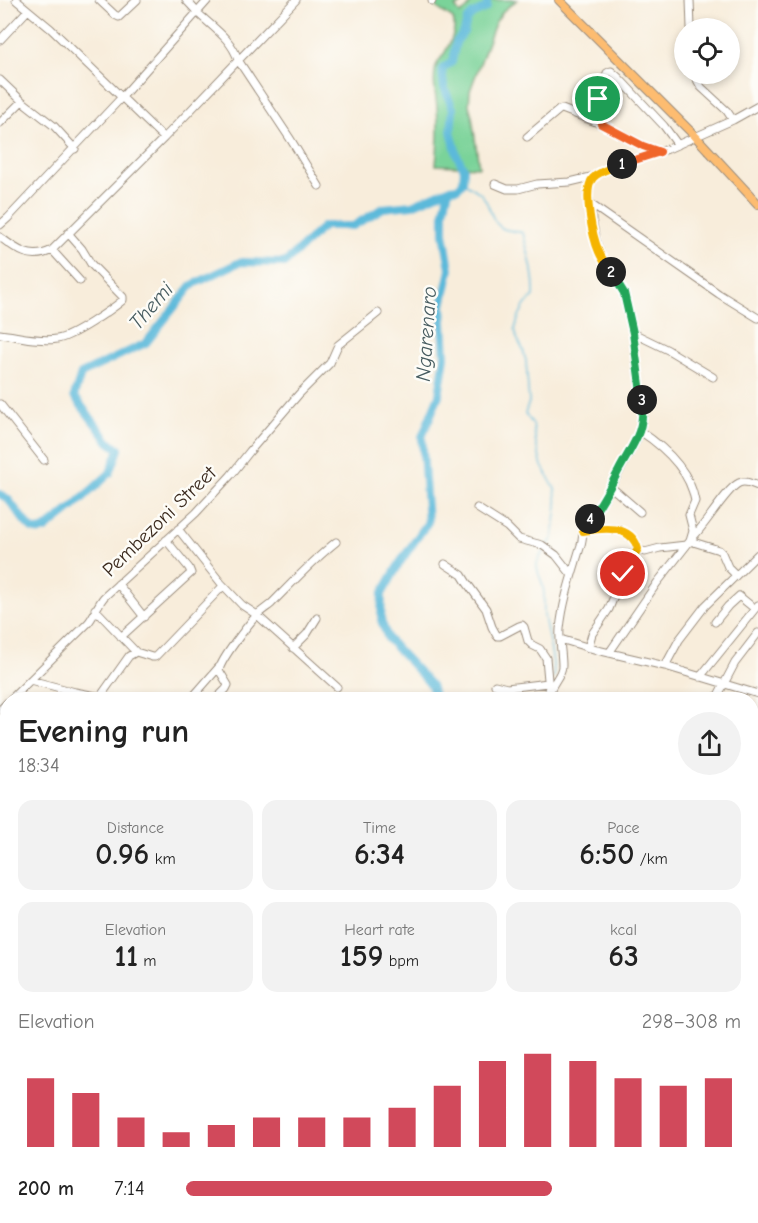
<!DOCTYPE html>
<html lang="en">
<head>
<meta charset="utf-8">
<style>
	:root { --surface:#fff; --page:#f2f2f2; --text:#222; --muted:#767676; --accent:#d1495b }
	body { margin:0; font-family:"Comic Neue",sans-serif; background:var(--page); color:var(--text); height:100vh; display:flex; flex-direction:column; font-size:22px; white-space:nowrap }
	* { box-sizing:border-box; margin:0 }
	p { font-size:20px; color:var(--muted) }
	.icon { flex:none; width:33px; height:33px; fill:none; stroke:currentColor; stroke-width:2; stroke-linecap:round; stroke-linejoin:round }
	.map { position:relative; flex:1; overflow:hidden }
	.side { position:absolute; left:0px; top:692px; width:759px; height:532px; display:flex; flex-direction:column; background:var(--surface); border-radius:24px 24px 0 0; box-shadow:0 3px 9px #0003 }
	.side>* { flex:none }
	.fabs { position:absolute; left:674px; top:18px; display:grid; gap:12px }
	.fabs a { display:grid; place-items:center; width:66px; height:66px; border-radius:50%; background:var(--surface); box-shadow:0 3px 9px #0003; font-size:30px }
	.pin { position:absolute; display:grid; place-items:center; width:51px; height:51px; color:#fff; margin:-26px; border:3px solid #fff; border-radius:50%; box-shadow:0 2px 6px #0007 }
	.km { position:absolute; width:30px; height:30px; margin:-15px; border-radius:50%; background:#222; color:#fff; font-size:16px; line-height:30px; text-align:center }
	.round { display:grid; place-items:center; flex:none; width:63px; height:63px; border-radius:32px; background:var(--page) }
	.headline { display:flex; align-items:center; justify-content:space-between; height:102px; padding:0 18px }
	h1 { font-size:33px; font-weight:600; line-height:45px }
	.metrics { display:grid; grid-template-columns:repeat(3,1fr); gap:9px; height:102px; padding:6px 18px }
	.metrics div { display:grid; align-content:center; border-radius:15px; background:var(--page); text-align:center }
	.metrics b { font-size:30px; font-weight:600 }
	.metrics small { font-size:16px; font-weight:400 }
	.metrics p { font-size:16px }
	.chart { height:168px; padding:12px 18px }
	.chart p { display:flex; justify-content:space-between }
	.chart svg { width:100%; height:108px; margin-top:6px; stroke:var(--accent); stroke-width:6 }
	ul { padding:0 18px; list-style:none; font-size:20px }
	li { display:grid; grid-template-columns:96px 72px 1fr; align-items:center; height:45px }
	li i { height:15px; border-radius:8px; background:var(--accent) }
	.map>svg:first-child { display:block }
	.green { fill:#7ad399; stroke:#5a7e5c; stroke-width:1.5 }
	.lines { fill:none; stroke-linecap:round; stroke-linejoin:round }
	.stream { stroke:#5cb9da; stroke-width:1.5 }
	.river { stroke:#5cb9da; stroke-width:8 }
	.minor-casing { stroke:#9a8c7c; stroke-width:9 }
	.major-casing { stroke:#9a8c7c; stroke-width:10 }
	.minor { stroke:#fff; stroke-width:7 }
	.major { stroke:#fdbc70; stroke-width:8 }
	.split-1-casing { stroke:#fff; stroke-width:12 }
	.split-2-casing { stroke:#fff; stroke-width:12 }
	.split-3-casing { stroke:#fff; stroke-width:12 }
	.split-4-casing { stroke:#fff; stroke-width:12 }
	.split-5-casing { stroke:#fff; stroke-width:12 }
	.split-1 { stroke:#f0652b; stroke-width:8 }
	.split-2 { stroke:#f5b400; stroke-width:8 }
	.split-3 { stroke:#22a559; stroke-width:8 }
	.split-4 { stroke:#22a559; stroke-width:8 }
	.split-5 { stroke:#f5b400; stroke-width:8 }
	.labels { text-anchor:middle; stroke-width:5; stroke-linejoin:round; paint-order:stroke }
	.street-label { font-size:20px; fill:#3b2a1e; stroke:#fdfcf7 }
	.water-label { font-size:21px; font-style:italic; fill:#475c60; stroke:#fdfcf7 }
</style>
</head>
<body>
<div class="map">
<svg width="758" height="1223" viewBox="0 0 758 1223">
	<rect width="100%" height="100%" fill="#fdfcf7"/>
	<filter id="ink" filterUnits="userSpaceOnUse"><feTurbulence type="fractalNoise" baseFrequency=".0167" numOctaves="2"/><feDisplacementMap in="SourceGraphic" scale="12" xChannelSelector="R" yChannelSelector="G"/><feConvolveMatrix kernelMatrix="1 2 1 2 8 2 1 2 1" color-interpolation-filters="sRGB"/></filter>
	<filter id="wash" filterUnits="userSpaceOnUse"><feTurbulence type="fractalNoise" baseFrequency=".008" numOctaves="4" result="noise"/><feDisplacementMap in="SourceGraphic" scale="24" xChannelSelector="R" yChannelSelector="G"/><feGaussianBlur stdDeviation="1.35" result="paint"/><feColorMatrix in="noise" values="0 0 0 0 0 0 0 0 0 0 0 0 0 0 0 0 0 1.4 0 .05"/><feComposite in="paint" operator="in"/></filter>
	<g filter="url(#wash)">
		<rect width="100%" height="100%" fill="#f8eddb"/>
		<path class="green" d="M435,0H465L459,6L455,7L460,14L467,9L473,0H517L503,11L495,23L470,91L469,105L472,116L479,167L436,165C438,146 439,127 437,108C436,94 432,81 436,66C438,61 441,58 444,54C450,43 457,31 453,19L437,8Z"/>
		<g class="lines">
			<path class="stream" d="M463,182C469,186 475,189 480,193C491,202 489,222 504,229C510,231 518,231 523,233C528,253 535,274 534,296L525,305L519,316L515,329L517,338L523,350L526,361L529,402L525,414L533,424L536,444L542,466L555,489L557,506L553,538L548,545
				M544,551C541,555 538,559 537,564C536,572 542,579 543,587C545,596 543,606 544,615C547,636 554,656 554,677
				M554,688V699"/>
			<path class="river" d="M0,494L8,499L26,523L32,529L39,531L45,529L73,507L110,473L119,449L109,442L74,396L81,374L146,343L192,285L240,262L285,263L324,226H353L383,208L412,205L449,189L458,188L463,182L464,169L457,155L451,131L453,109L444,87L442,69L452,62L456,42L464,32L467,20L473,14L480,11L487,7V0
				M435,699L431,685L388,639L381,620L382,594L399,564L428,522L422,437L439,395L445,357L442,306L450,269L444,233V211L449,189
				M402,1223L407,1216"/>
		</g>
	</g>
	<g filter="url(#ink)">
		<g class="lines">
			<defs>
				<path id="minor" d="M16,0L51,29L164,138
					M99,0L115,15L119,17L137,0
					M186,0C191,5 195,10 200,15C214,28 232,40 238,60L291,140L319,186
					M690,0L691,28
					M432,1V0
					M0,40L28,10
					M694,74L701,87L727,111L733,120
					M0,80L22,101L54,126L75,149
					M0,123L22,101
					M601,124L603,113L599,105L598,99L607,73L611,71L619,78L664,126L678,145
					M527,137L559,110L562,109L601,124L643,146L660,152
					M495,184L507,189H518L537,184L570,182L595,176
					M589,203L719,294L758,318
					M0,225L8,218L122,97L208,0
					M0,237C17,250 31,261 52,250L164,138L296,0
					M52,250L80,281
					M633,333L668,350L713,377
					M0,334C18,336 39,342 57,339C72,337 111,310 123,300V297L91,264L82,249L68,233
					M0,404L44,460
					M611,487L640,512
					M477,508L507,527L519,539L542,545L556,555L571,574
					M178,529L221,583L242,605L257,615L337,687
					M583,531C599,529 621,524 633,539C638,545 636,550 645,552L660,548L686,545
					M692,538C705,526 727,488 739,483C746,480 752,484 758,486
					M690,541L719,550L722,553L728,567L736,575
					M445,564L462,575L467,583L486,609L492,627L497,636H500L519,626L522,625L524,627L528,641L532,645L540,649L546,658L549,691
					M118,584L144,617
					M95,609L136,652
					M715,622L728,606L739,596L755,609
					M121,637L191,573L189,568L166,540
					M560,639L597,650L665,666L758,694
					M293,648L307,634L317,618
					M588,648L592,634L609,609L623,574L638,549
					M609,653L657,583L690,541L693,531L689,515L695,501C690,471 664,447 640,431
					M665,666L679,640L705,606L758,554
					M700,677L758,605
					M30,680L75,692L112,699
					M495,685L507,688L548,683
					M100,697L129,656L136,652L152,657H155L223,586
					M11,699L88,623C95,615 97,605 104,597L196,513L231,475L250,451L299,394L330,363L338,345L378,313
					M191,699L219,667
					M216,699L226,689L228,685L219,670C222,658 247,626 256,616C261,611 266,608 271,604C292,583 312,561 336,542
					M548,699C549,685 562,676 562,666C562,653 559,641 560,629C563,600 572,575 580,548C583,541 582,533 585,526L607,494L637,439L640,431L643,412L633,333L624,293L602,258L596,241L588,195L590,183L595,176L611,168L668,149L733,120L758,106
					M716,699L735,663L758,633
					M0,710L8,702
					M752,793L758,795
					M752,844L758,846
					M752,891L758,893
					M0,899L1,890L8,881
					M752,920L757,927
					M0,932L8,925
					M0,940L8,944
					M752,951L758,961
					M752,968L758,969
					M0,975L8,981
					M752,995L758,996
					M752,1025L758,1026
					M0,1026L8,1018
					M752,1057L758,1059
					M752,1082L758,1079
					M752,1135L758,1136
					M752,1172L758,1174
					M492,1216L500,1223
					M698,1216L710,1223
					M6,1223L11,1216
					M266,1223L280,1216
					M576,1223L581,1216"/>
				<path id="major" d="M559,0L696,137L758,204"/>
			</defs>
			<use href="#minor" class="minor-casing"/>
			<use href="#major" class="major-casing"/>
			<use href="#minor" class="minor"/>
			<use href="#major" class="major"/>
		</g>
	</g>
	<g class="lines" filter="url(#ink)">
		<defs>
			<path id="split-1" d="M598,99V103L603,113L601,124L643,146L660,152L622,164"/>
			<path id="split-2" d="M611,272C607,266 602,259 599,252C593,238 582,190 593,178C599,171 613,167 622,164"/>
			<path id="split-3" d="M611,272L624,293L633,333L642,400"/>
			<path id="split-4" d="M590,519C602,503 610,487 619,470C633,444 645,432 642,400"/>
			<path id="split-5" d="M590,519L583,531C603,528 631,524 638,549L623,574"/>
		</defs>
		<use href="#split-1" class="split-1-casing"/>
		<use href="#split-2" class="split-2-casing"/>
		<use href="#split-3" class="split-3-casing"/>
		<use href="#split-4" class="split-4-casing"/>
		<use href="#split-5" class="split-5-casing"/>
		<use href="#split-1" class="split-1"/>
		<use href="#split-2" class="split-2"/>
		<use href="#split-3" class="split-3"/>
		<use href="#split-4" class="split-4"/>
		<use href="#split-5" class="split-5"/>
	</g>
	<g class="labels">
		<g class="street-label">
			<text transform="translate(159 521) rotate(-44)" y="7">Pembezoni Street</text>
		</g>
		<g class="water-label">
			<text transform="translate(151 306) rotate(-49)" y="7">Themi</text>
			<text transform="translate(426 334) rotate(-86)" y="7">Ngarenaro</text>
		</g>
	</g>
</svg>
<div class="fabs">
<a><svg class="icon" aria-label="locate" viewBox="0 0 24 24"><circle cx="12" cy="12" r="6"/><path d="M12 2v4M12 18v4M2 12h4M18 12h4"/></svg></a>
</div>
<div class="pin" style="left:598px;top:99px;background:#1e9e55"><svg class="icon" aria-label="arrive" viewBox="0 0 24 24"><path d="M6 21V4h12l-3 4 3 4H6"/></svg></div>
<div class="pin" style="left:623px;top:574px;background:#d93025"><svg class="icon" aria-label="check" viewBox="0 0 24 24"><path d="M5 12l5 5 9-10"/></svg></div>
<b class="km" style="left:622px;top:164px">1</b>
<b class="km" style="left:611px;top:272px">2</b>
<b class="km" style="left:642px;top:400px">3</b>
<b class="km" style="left:590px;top:519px">4</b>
<section class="side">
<div class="headline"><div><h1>Evening run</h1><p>18:34</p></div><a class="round"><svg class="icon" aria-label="share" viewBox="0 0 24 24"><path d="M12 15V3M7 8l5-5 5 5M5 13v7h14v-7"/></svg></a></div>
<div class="metrics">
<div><p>Distance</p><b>0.96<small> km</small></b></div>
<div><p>Time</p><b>6:34</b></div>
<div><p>Pace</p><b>6:50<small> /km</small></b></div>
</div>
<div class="metrics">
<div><p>Elevation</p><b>11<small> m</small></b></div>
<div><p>Heart rate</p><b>159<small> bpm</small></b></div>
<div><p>kcal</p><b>63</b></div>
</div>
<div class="chart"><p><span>Elevation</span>298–308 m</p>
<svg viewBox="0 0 160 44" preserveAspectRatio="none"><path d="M5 44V16M15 44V22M25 44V32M35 44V38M45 44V35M55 44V32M65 44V32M75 44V32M85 44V28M95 44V19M105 44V9M115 44V6M125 44V9M135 44V16M145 44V19M155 44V16"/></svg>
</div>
<ul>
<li><b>200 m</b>7:14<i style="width:66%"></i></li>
</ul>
</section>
</div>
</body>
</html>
